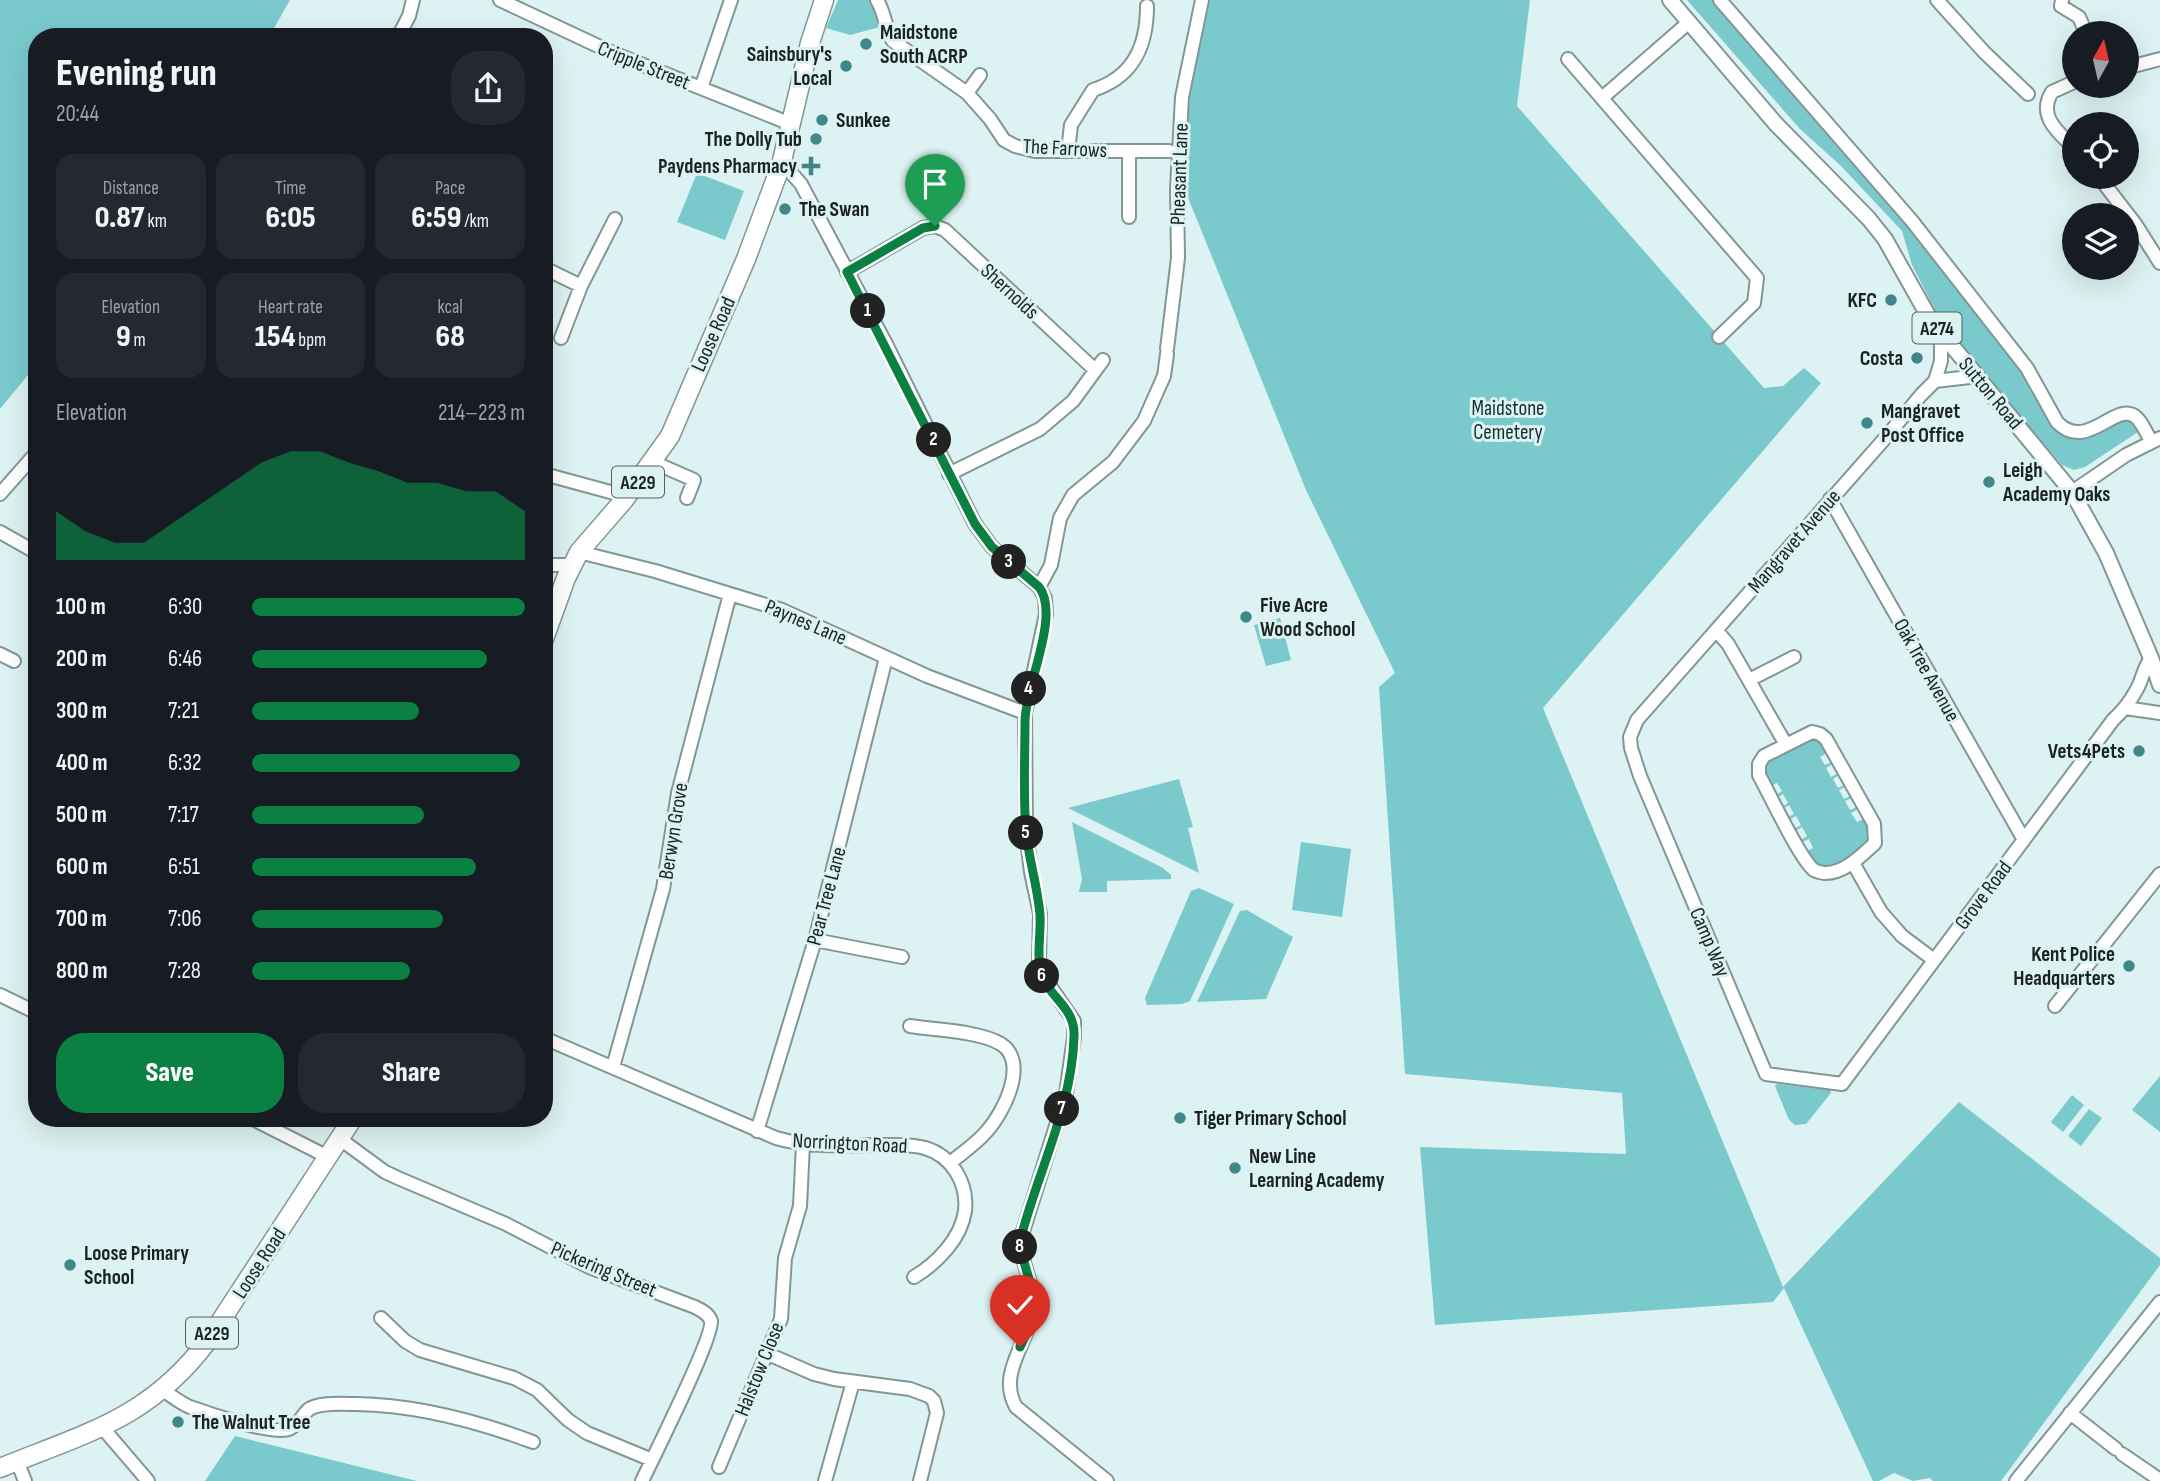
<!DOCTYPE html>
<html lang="en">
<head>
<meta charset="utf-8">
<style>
	:root { --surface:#171b24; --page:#242831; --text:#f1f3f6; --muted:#9ea1a6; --accent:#0b8043 }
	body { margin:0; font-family:"Sofia Sans Condensed",sans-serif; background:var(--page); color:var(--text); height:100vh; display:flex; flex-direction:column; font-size:26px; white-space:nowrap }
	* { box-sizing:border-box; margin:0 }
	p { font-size:23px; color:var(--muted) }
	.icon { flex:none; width:38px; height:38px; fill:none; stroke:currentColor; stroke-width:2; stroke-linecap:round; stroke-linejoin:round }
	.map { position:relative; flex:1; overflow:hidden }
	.drawer { position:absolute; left:28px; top:28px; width:525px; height:1099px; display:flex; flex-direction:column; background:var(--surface); border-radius:28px; box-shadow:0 7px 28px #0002 }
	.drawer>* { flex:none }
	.needle { width:46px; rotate:8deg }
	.fabs { position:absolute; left:2062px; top:21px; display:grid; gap:14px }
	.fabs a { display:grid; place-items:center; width:77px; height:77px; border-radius:50%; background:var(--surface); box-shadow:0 7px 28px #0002; font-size:35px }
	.pin { position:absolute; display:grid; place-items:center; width:60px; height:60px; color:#fff; margin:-72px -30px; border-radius:50% 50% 50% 0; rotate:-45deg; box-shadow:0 0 7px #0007 }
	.pin .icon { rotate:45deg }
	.km { position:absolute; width:35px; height:35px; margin:-18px; border-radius:50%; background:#222; color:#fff; font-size:19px; line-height:35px; text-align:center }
	.round { display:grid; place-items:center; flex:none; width:74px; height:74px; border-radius:28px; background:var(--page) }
	.head { display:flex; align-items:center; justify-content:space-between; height:119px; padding:0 28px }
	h1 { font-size:38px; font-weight:800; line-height:52px }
	.figures { display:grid; grid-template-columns:repeat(3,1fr); gap:10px; height:119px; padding:7px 28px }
	.figures div { display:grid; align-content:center; border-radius:18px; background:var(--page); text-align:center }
	.figures b { font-size:30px; font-weight:800 }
	.figures small { font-size:19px; font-weight:400 }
	.figures p { font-size:19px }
	.chart { height:196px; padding:14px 28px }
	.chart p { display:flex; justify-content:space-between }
	.chart svg { width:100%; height:126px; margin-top:7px; fill:var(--accent); opacity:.7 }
	.button { display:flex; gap:14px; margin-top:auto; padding:14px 28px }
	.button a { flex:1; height:80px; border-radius:28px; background:var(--accent); color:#fff; font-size:28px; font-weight:800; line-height:80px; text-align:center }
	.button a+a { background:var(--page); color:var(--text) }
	ul { padding:0 28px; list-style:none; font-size:23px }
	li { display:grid; grid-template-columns:112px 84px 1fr; align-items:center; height:52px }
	li i { height:18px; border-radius:9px; background:var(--accent) }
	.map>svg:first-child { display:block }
	.green { fill:#7acacd }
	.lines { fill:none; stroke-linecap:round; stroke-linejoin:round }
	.minor-casing { stroke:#839696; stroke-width:16 }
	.major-casing { stroke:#839696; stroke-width:18 }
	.highway-casing { stroke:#839696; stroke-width:21 }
	.minor { stroke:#fff; stroke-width:12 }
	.major { stroke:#fff; stroke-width:14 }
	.highway { stroke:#fff; stroke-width:18 }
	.route-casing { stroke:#fff; stroke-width:14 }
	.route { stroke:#0b8043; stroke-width:9 }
	.poi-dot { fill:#3f8789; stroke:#ddf2f2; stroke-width:2.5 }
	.labels { text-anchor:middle; stroke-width:6; stroke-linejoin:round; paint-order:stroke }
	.shield { fill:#ddf2f2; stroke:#546060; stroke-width:2 }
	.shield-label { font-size:19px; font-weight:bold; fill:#1a2222 }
	.poi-label { font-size:21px; font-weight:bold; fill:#1a2222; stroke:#ddf2f2; text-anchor:start }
	.street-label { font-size:21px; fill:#1a2222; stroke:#ddf2f2 }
	.park-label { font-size:21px; fill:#152f30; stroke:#ddf2f2 }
</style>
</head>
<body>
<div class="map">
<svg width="2160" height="1481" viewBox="0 0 2160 1481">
	<rect width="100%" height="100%" fill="#ddf2f2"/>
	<path class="green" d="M0,0H290L269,37H37V364L0,409Z
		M838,0H871L882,19L880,27L850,35L826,28Z
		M1206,0H1530L1517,106L1764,388L1783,386L1804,368L1821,383L1543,708L1783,1287L1959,1102L2160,1258V1265L2001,1481H1933L1930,1478L1913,1481L1894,1473L1879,1481H1873L1784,1288L1773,1302L1435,1325L1420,1147L1626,1154L1622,1093L1405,1074L1379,687L1395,673L1306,490L1185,190L1186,97Z
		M1687,0H1715L1912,225L1997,332L2061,432L2128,417L2138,426V432L2085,467L2074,470L2062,465L1986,376L1936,312L1912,265L1902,231L1840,165L1800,129Z
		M697,173L744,191L725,240L677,222Z
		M1280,618L1291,660L1266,666L1254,625Z
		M1809,736L1821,741L1829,752L1820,757L1825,765L1833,761L1834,763L1826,768L1831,777L1840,772L1841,774L1833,779L1838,788L1846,784L1847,786L1839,790L1844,799L1853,795L1854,797L1845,801L1850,810L1859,806L1860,808L1851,813L1857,822L1866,818C1870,829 1872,837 1865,848C1843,861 1824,880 1805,852L1813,848L1809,839L1800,843L1799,841L1807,836L1802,827L1794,832L1792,830L1801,825L1796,816L1787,821L1786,818L1794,814L1789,805L1781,810L1780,808L1788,803L1783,794L1775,799L1773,797L1782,791L1777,783L1768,787L1763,766L1765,759Z
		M1179,779L1193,827L1188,828L1199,873L1068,808Z
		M1072,822L1163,868L1171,875V879L1107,881V892H1079L1082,879Z
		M1301,842L1351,849L1342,917L1292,910Z
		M1199,888L1234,904L1190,1001L1182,1004L1147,1005L1145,998L1191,891Z
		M1247,910L1293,937L1266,999L1197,1002L1240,911Z
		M2160,1076V1132L2132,1110Z
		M1777,1084L1830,1090L1831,1093L1806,1124L1795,1125L1789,1120L1775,1086Z
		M2072,1095L2084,1105L2063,1132L2051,1122Z
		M2089,1109L2102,1118L2081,1146L2068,1136Z
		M235,1436L417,1481H205Z"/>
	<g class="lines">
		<defs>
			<path id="minor" d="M500,0L613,53L791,124
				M877,0C885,13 885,28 893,41L967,93L990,119L1004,140L1015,146L1035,151H1169
				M1720,0L1912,221L2027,368L2057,422C2087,454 2117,398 2137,418C2143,424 2147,435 2152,442
				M1937,0L1984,52L2028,94
				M2062,0L2061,6L2079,17L2086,33
				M398,37L409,16L413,0
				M1568,59L1757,278L1754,303L1719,337
				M2126,68L2160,59
				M2074,82L2052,92C2037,116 2058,132 2074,148
				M701,88L731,0
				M967,93L980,75
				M1602,98L1688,23
				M1068,151L1071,125L1093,90C1133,77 1147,47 1147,6
				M781,165L788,169L801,184L886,344L975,524L992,547L1039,587L1045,598L1046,614L1025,713L1026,832L1031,872L1040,914L1039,962L1041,973L1074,1021V1037L1066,1094L1020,1241C1021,1264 1036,1287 1033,1310C1028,1344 997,1373 1016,1407L1107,1481
				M2099,177L2136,225L2160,263
				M1129,217V151
				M544,268L581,286
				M847,272L923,228L935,226L945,230L1094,369
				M561,338L581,286L615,219
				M1167,349L1178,258L1177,189L1182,97L1202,0
				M1978,376L1935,381L1921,395L1887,436L1637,720L1630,737L1631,748L1640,776L1766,1074L1842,1084L2113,720C2123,711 2131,700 2137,689C2143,678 2143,669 2151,658
				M1935,381L1941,361V333
				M653,462L694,480L687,498
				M544,474L614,493L624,500
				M949,474L1040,429L1073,401L1103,360
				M2072,492L2126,455L2160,438
				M0,494L37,452
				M1830,499L2024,840
				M0,532L37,553
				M579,552L655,571L782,610L927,676L1025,713
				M544,565H572
				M1039,587L1051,565L1060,518L1073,495L1113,462L1144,421L1164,376L1167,354
				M1716,630L1728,644L1785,743
				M0,654L14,661
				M1749,680L1794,657
				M2125,708L2160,713
				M1812,732L1820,734L1826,739L1874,824L1875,843C1862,855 1844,874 1824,873C1823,873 1815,871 1814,870C1801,861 1769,793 1759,775V764L1764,756Z
				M1853,863L1881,912L1902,936L1934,960
				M815,940L902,957
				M0,995L37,1013
				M2055,1006L2160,874
				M910,1026C935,1030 979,1031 1001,1044C1029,1062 1004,1112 987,1131C977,1143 962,1153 950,1163
				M544,1038L776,1138C810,1148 847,1145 883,1145C897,1145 912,1144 925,1148C952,1156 968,1183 965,1211C961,1239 937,1263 914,1277
				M613,1067L663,889L678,793L730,594
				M251,1118L328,1157
				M757,1131L815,940L886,658
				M340,1139L385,1172L398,1178L506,1224L589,1267L695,1307C701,1310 709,1314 711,1321C714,1336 652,1460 642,1481
				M381,1318L405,1341L420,1350L514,1378L537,1390L568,1420L587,1433L652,1460
				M768,1354L814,1374L834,1379L910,1389L929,1396L934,1401L937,1413L920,1481
				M163,1390C172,1396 180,1403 190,1407C209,1414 273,1435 289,1429C298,1425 302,1416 308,1410C318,1402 343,1404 356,1404C416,1405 477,1421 533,1442
				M2070,1413L2116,1449
				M104,1426L107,1433L148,1481
				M2122,1454L2160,1480
				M17,1461L25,1481
				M719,1467L781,1319L785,1258L800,1206L803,1144
				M825,1481L853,1382
				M2016,1481L2160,1302"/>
			<path id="major" d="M1670,0L1775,123L1869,219L1885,239L1930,319L2072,492L2106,553L2151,658L2160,685"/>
			<path id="highway" d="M544,639L566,578L579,552L624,500L670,436L746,259L781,165L810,43L824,0
				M0,1468C86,1433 151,1418 209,1339L353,1118"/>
		</defs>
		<use href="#minor" class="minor-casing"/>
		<use href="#major" class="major-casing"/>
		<use href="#highway" class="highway-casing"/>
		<use href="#minor" class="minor"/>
		<use href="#major" class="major"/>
		<use href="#highway" class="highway"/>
	</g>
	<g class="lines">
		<defs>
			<path id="route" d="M935,226L923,228L847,272L975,524L992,547L1039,587C1061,615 1025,686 1025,721C1025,757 1023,795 1026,832C1029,860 1038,889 1040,915C1041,933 1037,951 1040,968C1045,997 1076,1005 1074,1037C1072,1108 1037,1173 1020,1241C1021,1261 1031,1278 1033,1297C1035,1315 1027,1332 1020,1347"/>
		</defs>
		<use href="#route" class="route-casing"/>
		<use href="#route" class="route"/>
	</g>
	<g class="poi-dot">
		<circle cx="866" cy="44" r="7"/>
		<circle cx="846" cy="66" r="7"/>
		<circle cx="822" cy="120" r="7"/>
		<circle cx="816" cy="139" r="7"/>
		<path d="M807.5 155.5h7v7h7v7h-7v7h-7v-7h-7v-7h7z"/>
		<circle cx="785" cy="209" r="7"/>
		<circle cx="1891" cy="300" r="7"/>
		<circle cx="1917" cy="358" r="7"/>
		<circle cx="1867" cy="423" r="7"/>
		<circle cx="1989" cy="482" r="7"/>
		<circle cx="1246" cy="617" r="7"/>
		<circle cx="2139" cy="751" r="7"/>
		<circle cx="2129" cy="966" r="7"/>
		<circle cx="1180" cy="1118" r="7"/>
		<circle cx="1235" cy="1168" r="7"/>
		<circle cx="70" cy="1265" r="7"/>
		<circle cx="178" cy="1422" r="7"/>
	</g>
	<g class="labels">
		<g class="shield">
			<rect x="1912.5" y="312.5" width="49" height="31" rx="5"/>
			<rect x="612" y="466.5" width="52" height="31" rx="5"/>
			<rect x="186" y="1317.5" width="52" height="31" rx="5"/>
		</g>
		<g class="shield-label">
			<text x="1937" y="335">A274</text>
			<text x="638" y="489">A229</text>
			<text x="212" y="1340">A229</text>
		</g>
		<g class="poi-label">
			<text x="880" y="39">Maidstone<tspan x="880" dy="24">South ACRP</tspan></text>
			<text x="832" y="61" text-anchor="end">Sainsbury's<tspan x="832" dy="24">Local</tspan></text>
			<text x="836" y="127">Sunkee</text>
			<text x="802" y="146" text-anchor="end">The Dolly Tub</text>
			<text x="797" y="173" text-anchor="end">Paydens Pharmacy</text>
			<text x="799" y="216">The Swan</text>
			<text x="1877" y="307" text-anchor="end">KFC</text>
			<text x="1903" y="365" text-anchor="end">Costa</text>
			<text x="1881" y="418">Mangravet<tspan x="1881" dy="24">Post Office</tspan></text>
			<text x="2003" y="477">Leigh<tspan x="2003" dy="24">Academy Oaks</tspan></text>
			<text x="1260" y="612">Five Acre<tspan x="1260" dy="24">Wood School</tspan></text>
			<text x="2125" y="758" text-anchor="end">Vets4Pets</text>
			<text x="2115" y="961" text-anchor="end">Kent Police<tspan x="2115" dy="24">Headquarters</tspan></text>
			<text x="1194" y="1125">Tiger Primary School</text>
			<text x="1249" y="1163">New Line<tspan x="1249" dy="24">Learning Academy</tspan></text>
			<text x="84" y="1260">Loose Primary<tspan x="84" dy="24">School</tspan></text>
			<text x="192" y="1429">The Walnut Tree</text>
		</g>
		<g class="street-label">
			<text transform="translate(644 65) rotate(22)" y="7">Cripple Street</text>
			<text transform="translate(1065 148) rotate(3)" y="7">The Farrows</text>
			<text transform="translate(1179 174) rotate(-88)" y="7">Pheasant Lane</text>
			<text transform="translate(1010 291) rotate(43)" y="7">Shernolds</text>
			<text transform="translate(713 334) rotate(-66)" y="7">Loose Road</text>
			<text transform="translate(1991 393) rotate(50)" y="7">Sutton Road</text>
			<text transform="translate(1794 541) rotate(-49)" y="7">Mangravet Avenue</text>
			<text transform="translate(806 622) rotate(23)" y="7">Paynes Lane</text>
			<text transform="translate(1927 670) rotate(61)" y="7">Oak Tree Avenue</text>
			<text transform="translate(673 831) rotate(-81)" y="7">Berwyn Grove</text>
			<text transform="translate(1983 895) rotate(-53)" y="7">Grove Road</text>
			<text transform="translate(826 896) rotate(-75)" y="7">Pear Tree Lane</text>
			<text transform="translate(1710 942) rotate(67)" y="7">Camp Way</text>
			<text transform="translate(850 1143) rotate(3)" y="7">Norrington Road</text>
			<text transform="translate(259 1263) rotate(-57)" y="7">Loose Road</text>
			<text transform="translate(604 1269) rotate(23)" y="7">Pickering Street</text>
			<text transform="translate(759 1369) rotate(-68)" y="7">Halstow Close</text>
		</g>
		<g class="park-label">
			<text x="1508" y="415">Maidstone<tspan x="1508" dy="24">Cemetery</tspan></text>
		</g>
	</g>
</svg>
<div class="fabs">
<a><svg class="needle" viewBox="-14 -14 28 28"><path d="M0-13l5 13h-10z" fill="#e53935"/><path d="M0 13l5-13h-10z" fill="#9ea1a6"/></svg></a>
<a><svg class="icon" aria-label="locate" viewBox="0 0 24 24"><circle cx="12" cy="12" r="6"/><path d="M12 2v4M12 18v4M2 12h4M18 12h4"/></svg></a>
<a><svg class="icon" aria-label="layers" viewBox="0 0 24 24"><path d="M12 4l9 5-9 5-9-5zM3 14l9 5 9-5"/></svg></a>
</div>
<div class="pin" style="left:935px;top:226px;background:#1e9e55"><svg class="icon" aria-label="arrive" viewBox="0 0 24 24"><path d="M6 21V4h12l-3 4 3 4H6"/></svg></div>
<div class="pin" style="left:1020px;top:1347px;background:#d93025"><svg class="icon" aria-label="check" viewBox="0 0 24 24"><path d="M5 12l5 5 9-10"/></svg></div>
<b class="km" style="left:868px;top:311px">1</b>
<b class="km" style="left:934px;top:440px">2</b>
<b class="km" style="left:1009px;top:562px">3</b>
<b class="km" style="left:1029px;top:689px">4</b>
<b class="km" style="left:1026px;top:833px">5</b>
<b class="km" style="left:1042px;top:976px">6</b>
<b class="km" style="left:1062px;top:1109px">7</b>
<b class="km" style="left:1020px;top:1247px">8</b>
<section class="drawer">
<div class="head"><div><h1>Evening run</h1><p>20:44</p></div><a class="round"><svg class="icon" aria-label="share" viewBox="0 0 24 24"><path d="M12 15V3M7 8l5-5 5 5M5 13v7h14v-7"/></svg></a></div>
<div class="figures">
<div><p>Distance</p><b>0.87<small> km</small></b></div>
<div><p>Time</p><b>6:05</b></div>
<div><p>Pace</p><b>6:59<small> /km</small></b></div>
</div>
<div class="figures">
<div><p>Elevation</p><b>9<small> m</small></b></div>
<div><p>Heart rate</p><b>154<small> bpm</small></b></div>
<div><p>kcal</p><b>68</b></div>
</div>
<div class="chart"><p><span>Elevation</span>214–223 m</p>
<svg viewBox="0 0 160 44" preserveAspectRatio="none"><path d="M0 44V27L10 34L20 38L30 38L40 31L50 24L60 17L70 10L80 6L90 6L100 10L110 13L120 17L130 17L140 20L150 20L160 27V44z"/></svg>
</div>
<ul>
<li><b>100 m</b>6:30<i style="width:100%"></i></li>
<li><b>200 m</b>6:46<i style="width:86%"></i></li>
<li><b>300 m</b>7:21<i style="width:61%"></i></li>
<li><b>400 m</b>6:32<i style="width:98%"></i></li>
<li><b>500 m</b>7:17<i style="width:63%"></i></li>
<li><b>600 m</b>6:51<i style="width:82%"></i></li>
<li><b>700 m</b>7:06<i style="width:70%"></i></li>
<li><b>800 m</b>7:28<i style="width:58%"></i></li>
</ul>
<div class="button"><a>Save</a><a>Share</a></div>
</section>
</div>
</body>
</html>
